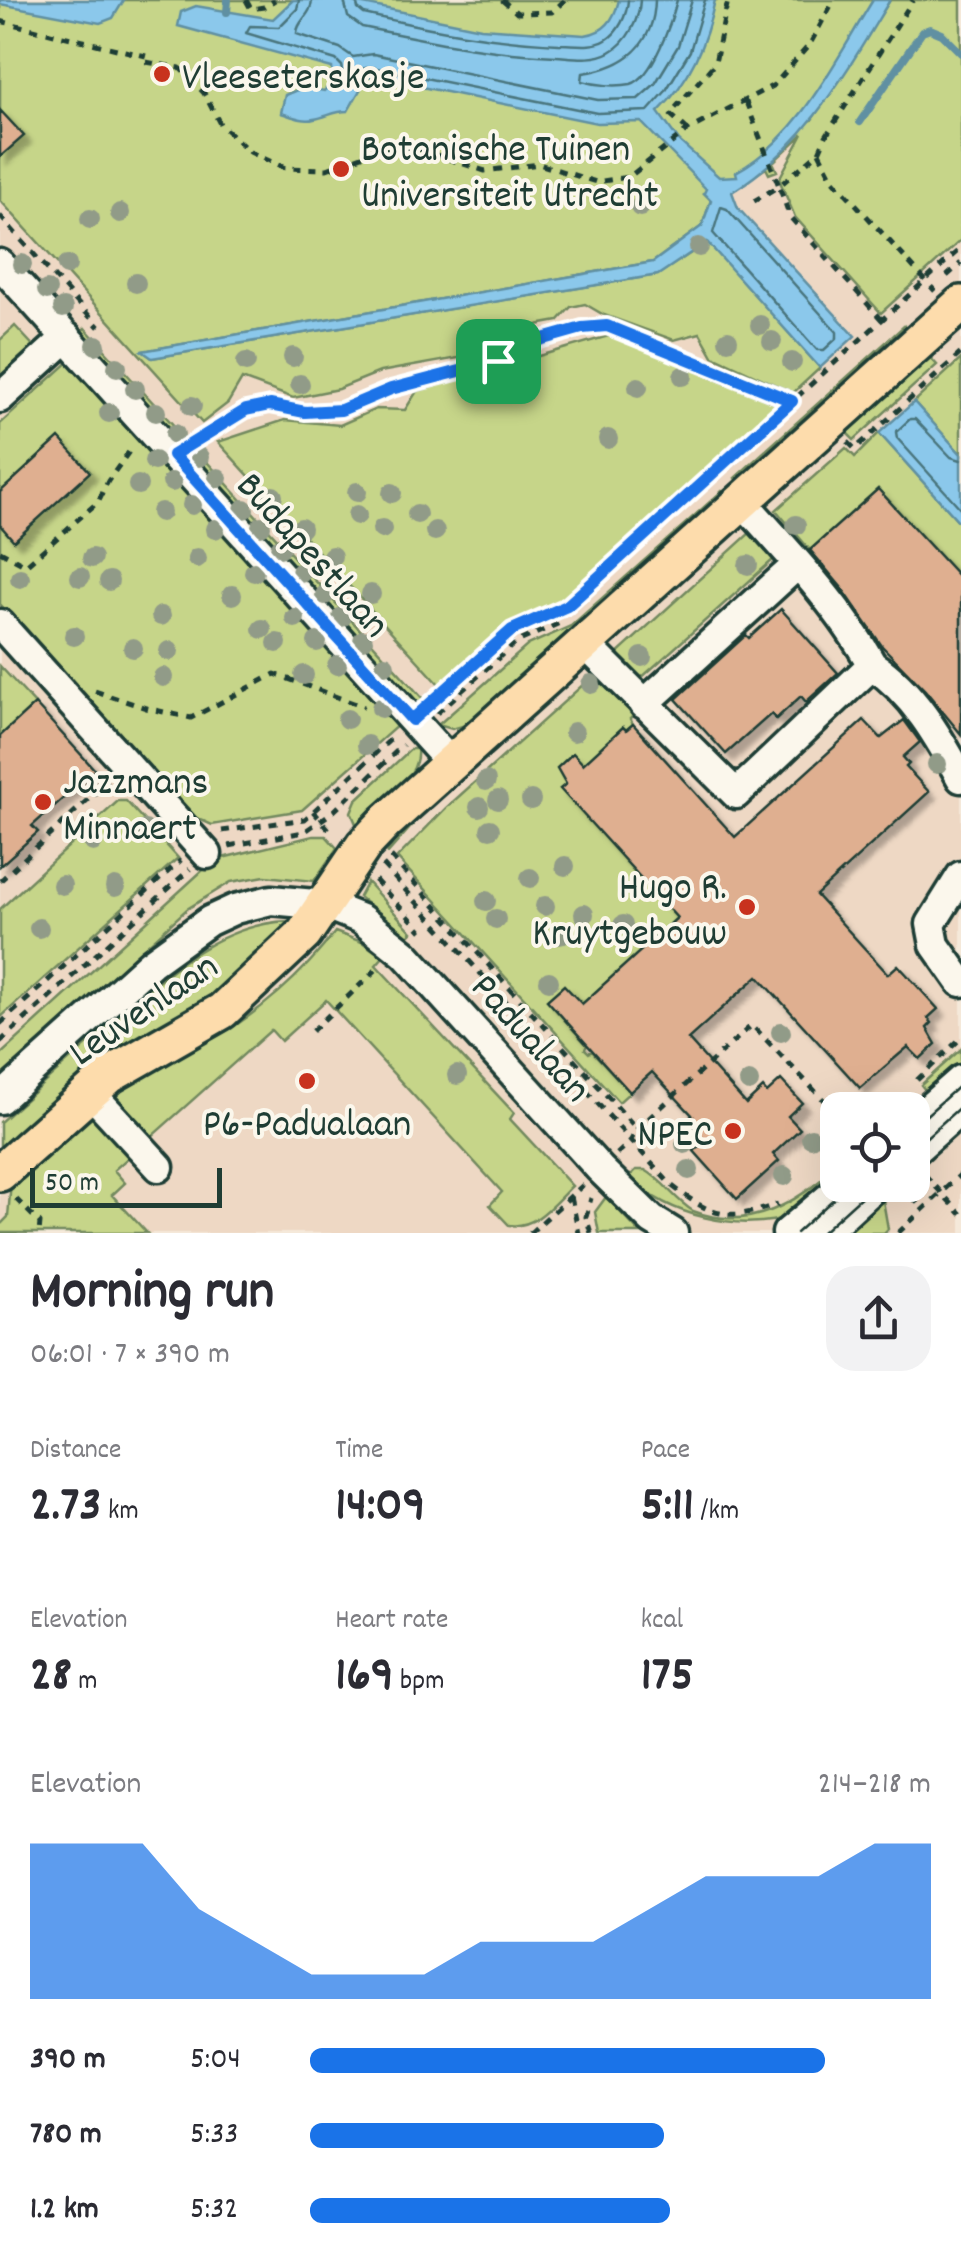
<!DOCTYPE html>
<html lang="en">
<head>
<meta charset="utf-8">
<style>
	:root { --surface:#fff; --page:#f2f2f3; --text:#2b2b33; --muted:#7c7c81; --accent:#1a73e8 }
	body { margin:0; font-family:Dekko,sans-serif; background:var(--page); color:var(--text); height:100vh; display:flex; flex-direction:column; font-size:38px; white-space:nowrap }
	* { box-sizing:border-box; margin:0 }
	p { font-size:32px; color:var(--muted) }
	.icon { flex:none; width:55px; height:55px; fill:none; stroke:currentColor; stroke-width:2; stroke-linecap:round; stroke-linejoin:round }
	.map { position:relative; height:1233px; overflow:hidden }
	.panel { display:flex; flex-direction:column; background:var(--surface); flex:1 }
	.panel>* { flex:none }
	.controls { position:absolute; left:820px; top:1092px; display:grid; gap:20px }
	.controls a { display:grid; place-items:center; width:110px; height:110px; border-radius:20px; background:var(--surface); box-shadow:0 10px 40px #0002; font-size:50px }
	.scale { position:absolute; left:30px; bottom:25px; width:192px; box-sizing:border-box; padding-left:10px; border:5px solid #1f3d34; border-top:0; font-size:28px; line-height:35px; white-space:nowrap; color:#1f3d34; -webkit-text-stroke:8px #fbf7ec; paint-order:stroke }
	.pin { position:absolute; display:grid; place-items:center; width:85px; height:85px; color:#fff; margin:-42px; border-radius:20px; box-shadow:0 5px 15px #0006 }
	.round { display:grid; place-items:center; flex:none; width:105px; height:105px; border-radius:30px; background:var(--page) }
	.overview { display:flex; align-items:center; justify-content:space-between; height:170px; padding:0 30px }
	h1 { font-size:55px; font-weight:700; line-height:75px }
	.figures { display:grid; grid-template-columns:repeat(3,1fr); gap:15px; height:170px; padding:10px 30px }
	.figures div { display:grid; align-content:center }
	.figures b { font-size:50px; font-weight:700 }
	.figures small { font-size:28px; font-weight:400 }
	.figures p { font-size:28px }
	.chart { height:280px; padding:20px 30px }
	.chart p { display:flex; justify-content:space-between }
	.chart svg { width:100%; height:180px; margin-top:10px; fill:var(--accent); opacity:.7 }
	ul { padding:0 30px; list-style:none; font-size:32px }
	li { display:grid; grid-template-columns:160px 120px 1fr; align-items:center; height:75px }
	li i { height:25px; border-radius:12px; background:var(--accent) }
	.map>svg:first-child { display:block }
	.built { fill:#eed8c4; fill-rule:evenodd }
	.green { fill:#c6d589; stroke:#72895e; stroke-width:2.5 }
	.water { fill:#8bc8eb; stroke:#6090a2; stroke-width:2.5 }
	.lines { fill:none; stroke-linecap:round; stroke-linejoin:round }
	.shore { stroke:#4a757d; stroke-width:2.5 }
	.stream { stroke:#6090a2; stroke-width:8 }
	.building { fill:#dfaf90; stroke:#1f3d34; stroke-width:2.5; filter:url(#shadow) }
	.minor-casing { stroke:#1f3d34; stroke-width:35 }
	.major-casing { stroke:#1f3d34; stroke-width:42 }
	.path { stroke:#1f3d34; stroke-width:5; stroke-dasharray:8 8; stroke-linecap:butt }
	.minor { stroke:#fbf7ec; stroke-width:28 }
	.major { stroke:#fddcac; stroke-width:35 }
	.tram { stroke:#1f3d34; stroke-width:2.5 }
	.tree { fill:#919b88 }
	.route-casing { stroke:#fff; stroke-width:20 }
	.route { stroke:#1a73e8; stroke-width:12 }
	.poi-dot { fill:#c8321e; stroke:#fbf7ec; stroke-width:4 }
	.labels { text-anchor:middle; stroke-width:8; stroke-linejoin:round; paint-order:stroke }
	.poi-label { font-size:40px; fill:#1f3d34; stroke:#fbf7ec; text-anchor:start }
	.street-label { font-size:40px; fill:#1f3d34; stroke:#fbf7ec }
</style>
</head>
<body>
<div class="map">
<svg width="961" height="1233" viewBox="0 0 961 1233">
	<defs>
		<filter id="shadow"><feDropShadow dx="7" dy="7" stdDeviation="2.5" flood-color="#0004"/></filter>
	</defs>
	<rect width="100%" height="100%" fill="#f5e9da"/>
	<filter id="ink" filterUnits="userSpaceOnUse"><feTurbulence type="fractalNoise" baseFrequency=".01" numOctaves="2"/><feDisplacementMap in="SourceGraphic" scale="20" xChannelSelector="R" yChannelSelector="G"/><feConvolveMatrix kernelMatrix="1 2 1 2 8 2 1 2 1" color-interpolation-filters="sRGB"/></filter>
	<g filter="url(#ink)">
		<path class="built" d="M0,0H961V1233H0ZM838,1110H912V1185H838Z"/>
		<path class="green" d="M0,0H873L811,121L890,0H961V240L881,313L795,217L779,179L803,134L773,162L777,171L769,174L766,168L732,191L704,193L711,200L702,226L653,262L143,351L152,358L657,275L708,242L820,368L793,393L713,356L700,333L674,340L604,315L585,304L571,307L558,321L515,329L469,356L380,372L338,389L293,398L242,379L228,403L202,423L0,200Z
			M15,326L39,352L0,387V340Z
			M904,326L906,331L738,483L735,478Z
			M85,328L424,700L418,705L80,332Z
			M612,335L780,405L562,603L509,625L443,685H440L218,442L285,420L340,425L376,409L405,410L417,391Z
			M928,355L937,365L854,440L846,432L771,499V494Z
			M72,359L398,725L302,810L212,825L192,816L0,604V424Z
			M961,359V454L914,402Z
			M879,433L961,524V579L878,489L810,550L776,510L846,448L855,457Z
			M722,491L726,493L466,725L452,729L438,725L528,645L571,626Z
			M752,531L774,559L639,680L616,655Z
			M0,666L35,704L0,736Z
			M575,670H582L418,819L387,854L397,834Z
			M596,673L635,714L630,719L633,724L626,730L623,727L600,748L602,752L561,789L681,914L565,1020L587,1045L585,1049L589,1053L592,1051L630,1092L619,1102L397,858L446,808Z
			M411,749H417C421,780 378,806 357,826L351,812L356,800Z
			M118,801H126L178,858L0,1018V909Z
			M313,836H326L337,848L314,881L265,876L231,882L187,909L0,1079V1055L214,860Z
			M367,882L412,932L407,937L359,897Z
			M289,921L209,1001L92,1067L0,1150V1122C33,1093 66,1063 99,1034C153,985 211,924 289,921Z
			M335,932L362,942L383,957L376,965L514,1113L510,1119L572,1186C554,1203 536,1229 509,1225L490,1205L502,1192L326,1000L281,1041L271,1030L114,1170L125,1183L112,1195L147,1233H0V1225L8,1217L11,1182L84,1114L100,1121L116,1098L115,1089C147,1070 180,1056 212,1039C258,1015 304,973 335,932Z
			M961,1049V1074L933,1100L921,1085Z
			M837,1166V1183C823,1194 809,1208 793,1216C736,1233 671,1216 628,1178L636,1170H645C663,1180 675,1200 693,1211C750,1233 798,1202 837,1166Z
			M881,1189L888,1229L884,1233H834Z
			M606,1197L640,1233H599L595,1212Z"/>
		<path class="water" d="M0,0H124L113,18L100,23L0,4Z
			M293,0H344L481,28L585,35C605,32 614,20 619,0H715C706,43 690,81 658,112L679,141L719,177L737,176L736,172C799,138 836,59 873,0H890C846,72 806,146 732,192L738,208L855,336L820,368L707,242L658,275L152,358L142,351L653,262L702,226L711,200L704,193L706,189L641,122L597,123L368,76L348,111C334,111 327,117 314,119C304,122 291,116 281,113L285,95L304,87L324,91L333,81L332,68L178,26L181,12L196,6L273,19Z
			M914,402L961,454V524L879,433Z"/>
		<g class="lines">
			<path class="shore" d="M299,0L297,9L279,27L250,26L246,33L336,60L342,66L346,86L352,84L362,69L371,67L597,113L648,111L665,92L690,51L705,0
				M312,0C312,15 296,22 297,34L340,48L353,57L373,54L598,100L638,99L655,84L678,46L692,0
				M344,0L348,17L362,27C427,40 489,54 556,56C573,57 594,61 610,52C628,42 639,20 640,0
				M356,0L358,9L364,14C430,29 492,41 559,44C574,44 593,48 606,40C619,32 627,15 628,0
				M655,0C654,46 624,67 583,73L582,81C596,85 616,87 631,84C653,78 672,20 677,0
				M721,207L727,209L837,332V338L824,350H817L713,233Z
				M961,460L951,457L915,419H910L896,432L897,438L961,509"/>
			<path class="stream" d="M227,12L228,0
				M860,122L922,32L930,29L942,34L961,53"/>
		</g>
		<path class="building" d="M0,110L24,136L0,157Z
			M59,438L90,472L14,541L0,525V492Z
			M878,489L961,579V734L925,690L882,646L842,588L810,550Z
			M781,609L838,673L806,702L801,696L776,719L771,714L726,754L676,699L746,635L749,638Z
			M35,704L95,770L32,826L38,832L0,866V736Z
			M864,720L881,738L904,720L920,742L903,757L909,764L906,767L929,792L816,895L888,974L898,965L938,1009L928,1018L932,1023L927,1028L936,1044L920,1059L908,1047L860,1088L758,976L688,1039L746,1104L763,1088L767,1093L781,1080L802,1103L788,1116L800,1129L773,1154L779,1161L737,1199L694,1151L705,1141L687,1121L693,1116L652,1072L630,1092L547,1000L564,985L582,1004L677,918L560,789L566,784L557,768L573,753L583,764L623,727L626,730L633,724L735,837Z"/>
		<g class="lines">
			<defs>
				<path id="minor" d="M0,264L450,762
					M0,398L67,337
					M0,624L207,854
					M583,642L736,794L872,665C839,605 787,551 741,500
					M872,665C913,692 938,736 961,778
					M644,704L798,564
					M961,876L931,924L935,945L961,982
					M90,1092L159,1167
					M0,1099L151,963L209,921L235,909L271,900L326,905L361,919L405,954L600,1169L652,1220L673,1233
					M912,1123L961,1080
					M912,1153L961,1109
					M787,1233L844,1185
					M819,1233L839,1219L876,1185"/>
				<path id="major" d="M0,1173L110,1075L222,1011L304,934L364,845L386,822L961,304"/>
			</defs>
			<use href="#minor" class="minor-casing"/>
			<use href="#major" class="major-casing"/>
			<path class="path" d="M246,0L251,9L264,7L275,0
				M502,0L517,13L552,12L565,0
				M0,21L146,56
				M146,62L180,68L204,93L220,124L250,152L285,168L327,169L378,150L415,148L485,171L539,164L596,182L629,177L688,130L774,85L810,44L834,0
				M746,102L779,186L754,201
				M688,130L670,114L715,63L728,0
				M819,152L832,178L935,291
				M0,216L99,327
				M947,276L961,263
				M882,320L790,217L779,186L819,152L826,136L913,0
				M848,442L855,449L961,353
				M193,443L246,410L270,405L305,412L341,410L391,389L498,361L529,343L582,328L607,326L792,401
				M0,551L26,565L98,502L108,481L133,446
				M95,691L146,708L191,718L275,674L364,707
				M430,702L513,630L567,606L961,248
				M437,713L515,643L560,623
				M313,811L334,835
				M222,831L305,819L393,737
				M229,846L304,832L334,811L403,745
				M391,857L637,1129
				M383,865L671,1185C712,1217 728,1222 778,1204
				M375,880L422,931
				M0,881L108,781
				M0,1024L181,860
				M312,1031L381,965
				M0,1042L190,869
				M917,1080L961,1038
				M617,1154L630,1142L637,1129L752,1025L838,1115
				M828,1162L838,1154
				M925,1175L961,1214
				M902,1185L922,1208
				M571,1197L579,1233
				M16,1199L40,1223L39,1233
				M530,1233L583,1185
				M591,1233L586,1217L591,1198
				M898,1233L961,1174"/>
			<use href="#minor" class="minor"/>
			<use href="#major" class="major"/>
			<path class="tram" d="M912,1128L961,1084
				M912,1150L961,1106
				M796,1233L849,1185
				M821,1233L874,1185"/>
		</g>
		<g class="tree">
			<circle cx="640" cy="207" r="10"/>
			<circle cx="120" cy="213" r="10"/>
			<circle cx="90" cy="219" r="10"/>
			<circle cx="699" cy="247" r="10"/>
			<circle cx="22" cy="264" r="10"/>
			<circle cx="67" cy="265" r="10"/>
			<circle cx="136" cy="283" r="10"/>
			<circle cx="47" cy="290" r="10"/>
			<circle cx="63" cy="308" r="10"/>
			<circle cx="760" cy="325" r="10"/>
			<circle cx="728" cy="340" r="10"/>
			<circle cx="772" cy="341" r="10"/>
			<circle cx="96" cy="345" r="10"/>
			<circle cx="293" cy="357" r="10"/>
			<circle cx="246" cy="362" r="10"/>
			<circle cx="792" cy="362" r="10"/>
			<circle cx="117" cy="367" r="10"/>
			<circle cx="683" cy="376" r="10"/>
			<circle cx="300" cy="384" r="10"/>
			<circle cx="638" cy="387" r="10"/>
			<circle cx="135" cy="389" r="10"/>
			<circle cx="192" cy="406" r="10"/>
			<circle cx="156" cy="412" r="10"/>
			<circle cx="109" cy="413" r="10"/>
			<circle cx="175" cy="434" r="10"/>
			<circle cx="608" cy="439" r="10"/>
			<circle cx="199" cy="457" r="10"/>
			<circle cx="154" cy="461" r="10"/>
			<circle cx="218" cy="478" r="10"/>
			<circle cx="172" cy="482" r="10"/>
			<circle cx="138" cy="485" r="10"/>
			<circle cx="357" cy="492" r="10"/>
			<circle cx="392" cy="493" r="10"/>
			<circle cx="273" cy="496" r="10"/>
			<circle cx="192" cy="505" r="10"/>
			<circle cx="244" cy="509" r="10"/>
			<circle cx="161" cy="512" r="10"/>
			<circle cx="417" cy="514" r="10"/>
			<circle cx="357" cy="515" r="10"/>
			<circle cx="796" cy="525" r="10"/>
			<circle cx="261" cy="526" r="10"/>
			<circle cx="301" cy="528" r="10"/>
			<circle cx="215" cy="529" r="10"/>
			<circle cx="382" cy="529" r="10"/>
			<circle cx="435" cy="531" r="10"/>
			<circle cx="280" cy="548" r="10"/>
			<circle cx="332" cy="556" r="10"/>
			<circle cx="92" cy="558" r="10"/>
			<circle cx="197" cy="558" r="10"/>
			<circle cx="748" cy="565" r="10"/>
			<circle cx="254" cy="572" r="10"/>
			<circle cx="301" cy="572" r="10"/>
			<circle cx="80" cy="577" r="10"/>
			<circle cx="20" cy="578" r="10"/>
			<circle cx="109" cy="581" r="10"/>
			<circle cx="371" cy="594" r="10"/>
			<circle cx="232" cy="595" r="10"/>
			<circle cx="325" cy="595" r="10"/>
			<circle cx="161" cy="616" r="10"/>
			<circle cx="342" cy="617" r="10"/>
			<circle cx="295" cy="618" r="10"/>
			<circle cx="262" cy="629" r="10"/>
			<circle cx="74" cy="636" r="10"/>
			<circle cx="363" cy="640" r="10"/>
			<circle cx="317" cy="642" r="10"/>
			<circle cx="277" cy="643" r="10"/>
			<circle cx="133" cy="648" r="10"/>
			<circle cx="169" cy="651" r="10"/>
			<circle cx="642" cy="657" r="10"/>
			<circle cx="337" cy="665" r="10"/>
			<circle cx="385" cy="665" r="10"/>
			<circle cx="304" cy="675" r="10"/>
			<circle cx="163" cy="677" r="10"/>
			<circle cx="591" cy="684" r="10"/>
			<circle cx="381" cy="708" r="10"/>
			<circle cx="347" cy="719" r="10"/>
			<circle cx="574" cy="732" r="10"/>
			<circle cx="367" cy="745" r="10"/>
			<circle cx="937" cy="764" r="10"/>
			<circle cx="486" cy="781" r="10"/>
			<circle cx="498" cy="800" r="10"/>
			<circle cx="531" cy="800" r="10"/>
			<circle cx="479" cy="807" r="10"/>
			<circle cx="490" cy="829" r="10"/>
			<circle cx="145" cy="830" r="10"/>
			<circle cx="93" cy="842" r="10"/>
			<circle cx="565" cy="866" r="10"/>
			<circle cx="530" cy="878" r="10"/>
			<circle cx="62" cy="885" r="10"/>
			<circle cx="115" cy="887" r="10"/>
			<circle cx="486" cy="901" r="10"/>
			<circle cx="545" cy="906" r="10"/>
			<circle cx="584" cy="914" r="10"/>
			<circle cx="496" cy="919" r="10"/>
			<circle cx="623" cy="925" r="10"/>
			<circle cx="39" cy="928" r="10"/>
			<circle cx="560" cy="935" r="10"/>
			<circle cx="549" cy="981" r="10"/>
			<circle cx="781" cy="1032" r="10"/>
			<circle cx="457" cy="1075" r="10"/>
			<circle cx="749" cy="1082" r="10"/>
			<circle cx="811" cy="1138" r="10"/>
			<circle cx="685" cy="1144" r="10"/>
			<circle cx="689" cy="1170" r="10"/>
			<circle cx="784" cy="1176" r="10"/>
		</g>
	</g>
	<g class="lines" filter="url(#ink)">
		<defs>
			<path id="route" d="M607,326L792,401L567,606L512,630L412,720L173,455L246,410L270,405L305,412L341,410L391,389L498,361L529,343L582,328Z"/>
		</defs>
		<use href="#route" class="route-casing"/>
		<use href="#route" class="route"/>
	</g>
	<g class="poi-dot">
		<circle cx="162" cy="74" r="10"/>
		<circle cx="341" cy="169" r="10"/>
		<circle cx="43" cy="802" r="10"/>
		<circle cx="747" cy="907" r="10"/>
		<circle cx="307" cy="1081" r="10"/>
		<circle cx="733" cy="1131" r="10"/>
	</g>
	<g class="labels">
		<g class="poi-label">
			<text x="182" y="88">Vleeseterskasje</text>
			<text x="361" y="160">Botanische Tuinen<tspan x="361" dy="46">Universiteit Utrecht</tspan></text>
			<text x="63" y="793">Jazzmans<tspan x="63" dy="46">Minnaert</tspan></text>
			<text x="727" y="898" text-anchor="end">Hugo R.<tspan x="727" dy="46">Kruytgebouw</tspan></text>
			<text x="307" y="1135" text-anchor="middle">P6-Padualaan</text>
			<text x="713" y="1145" text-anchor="end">NPEC</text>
		</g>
		<g class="street-label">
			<text transform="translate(315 553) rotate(48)" y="14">Budapestlaan</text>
			<text transform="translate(142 1007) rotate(-34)" y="14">Leuvenlaan</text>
			<text transform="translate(533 1036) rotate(48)" y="14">Padualaan</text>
		</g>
	</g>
</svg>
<div class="controls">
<a><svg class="icon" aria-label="locate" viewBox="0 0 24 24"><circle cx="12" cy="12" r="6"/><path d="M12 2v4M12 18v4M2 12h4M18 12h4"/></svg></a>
</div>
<div class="scale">50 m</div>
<div class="pin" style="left:498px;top:361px;background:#1e9e55"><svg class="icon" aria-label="arrive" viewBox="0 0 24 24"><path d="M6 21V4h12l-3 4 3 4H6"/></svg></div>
</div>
<section class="panel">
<div class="overview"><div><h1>Morning run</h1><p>06:01 · 7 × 390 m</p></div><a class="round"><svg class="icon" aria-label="share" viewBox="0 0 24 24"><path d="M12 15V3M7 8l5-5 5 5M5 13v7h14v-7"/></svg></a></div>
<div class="figures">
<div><p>Distance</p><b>2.73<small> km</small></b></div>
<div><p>Time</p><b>14:09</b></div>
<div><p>Pace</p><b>5:11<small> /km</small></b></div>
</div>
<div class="figures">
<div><p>Elevation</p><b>28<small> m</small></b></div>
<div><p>Heart rate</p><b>169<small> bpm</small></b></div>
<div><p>kcal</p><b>175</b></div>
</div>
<div class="chart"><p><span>Elevation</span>214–218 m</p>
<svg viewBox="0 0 160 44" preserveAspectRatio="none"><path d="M0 44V6L10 6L20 6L30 22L40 30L50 38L60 38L70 38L80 30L90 30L100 30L110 22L120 14L130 14L140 14L150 6L160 6V44z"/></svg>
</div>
<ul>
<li><b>390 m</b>5:04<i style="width:83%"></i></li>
<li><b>780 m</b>5:33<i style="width:57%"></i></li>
<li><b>1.2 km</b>5:32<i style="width:58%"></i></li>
</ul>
</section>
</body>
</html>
